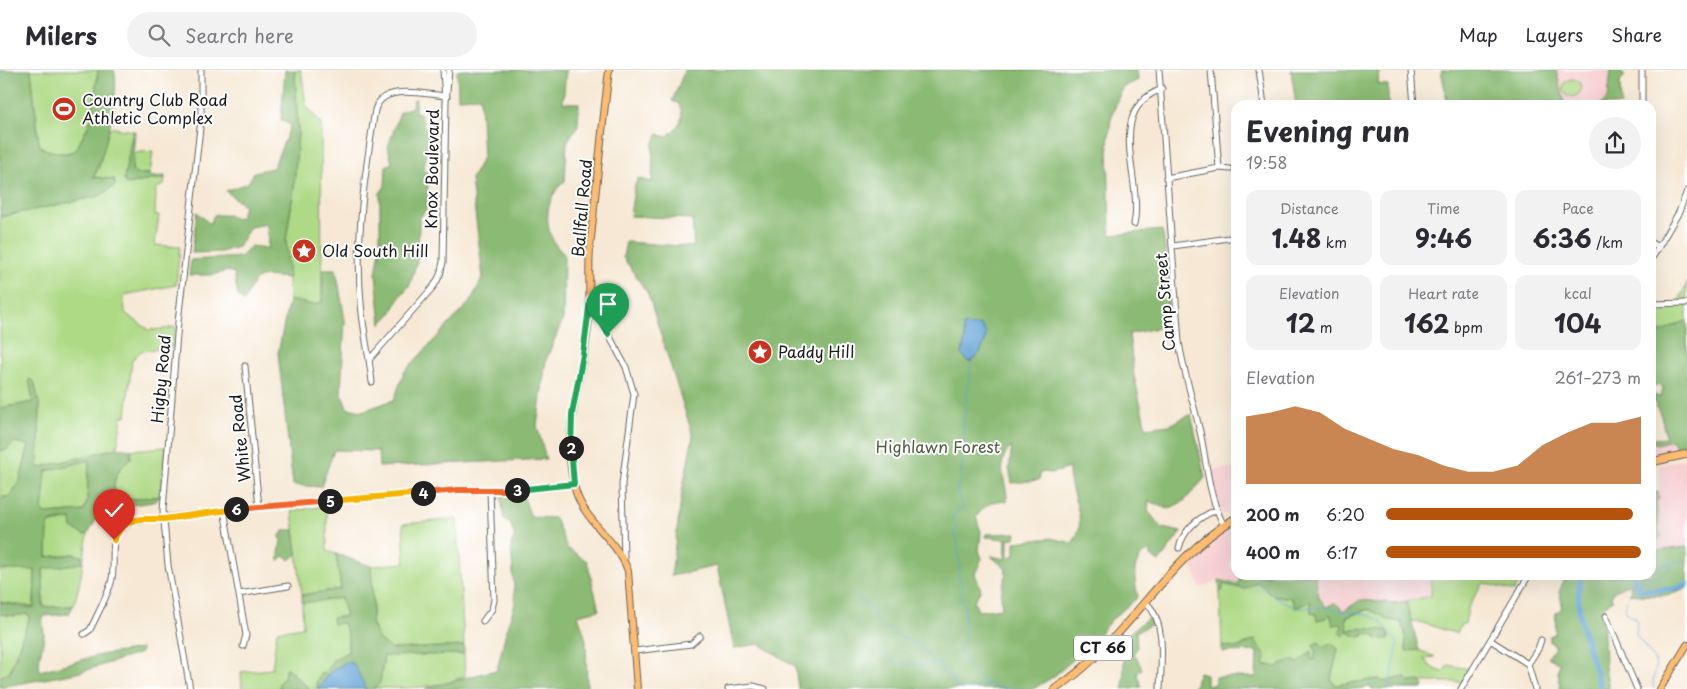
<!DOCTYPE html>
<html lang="en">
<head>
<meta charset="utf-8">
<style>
	:root { --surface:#fff; --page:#f2f2f3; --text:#2b2b33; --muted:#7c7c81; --line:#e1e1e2; --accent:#b45309 }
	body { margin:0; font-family:"Playpen Sans",sans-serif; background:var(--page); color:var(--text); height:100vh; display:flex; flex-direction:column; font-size:19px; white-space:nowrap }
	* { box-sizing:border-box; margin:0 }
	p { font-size:16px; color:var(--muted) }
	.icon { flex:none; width:28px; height:28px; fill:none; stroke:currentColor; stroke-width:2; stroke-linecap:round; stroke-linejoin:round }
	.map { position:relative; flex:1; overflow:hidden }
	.side { position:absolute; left:1231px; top:30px; width:425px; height:480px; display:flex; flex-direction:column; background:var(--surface); border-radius:15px; box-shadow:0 5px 20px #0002 }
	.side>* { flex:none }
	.pin { position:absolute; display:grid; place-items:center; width:42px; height:42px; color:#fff; margin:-51px -21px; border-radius:50% 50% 50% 0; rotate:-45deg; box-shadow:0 0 5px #0007 }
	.pin .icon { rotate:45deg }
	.km { position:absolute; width:25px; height:25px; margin:-12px; border-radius:50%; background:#222; color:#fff; font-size:14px; line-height:25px; text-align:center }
	.round { display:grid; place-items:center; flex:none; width:52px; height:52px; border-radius:26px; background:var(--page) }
	.headline { display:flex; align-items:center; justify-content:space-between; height:85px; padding:0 15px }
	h1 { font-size:28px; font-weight:700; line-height:38px }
	.metrics { display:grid; grid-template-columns:repeat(3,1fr); gap:8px; height:85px; padding:5px 15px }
	.metrics div { display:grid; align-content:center; border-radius:12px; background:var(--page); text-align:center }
	.metrics b { font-size:25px; font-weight:700 }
	.metrics small { font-size:14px; font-weight:400 }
	.metrics p { font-size:14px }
	.chart { height:140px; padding:10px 15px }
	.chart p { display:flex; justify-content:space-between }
	.chart svg { width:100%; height:90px; margin-top:5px; fill:var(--accent); opacity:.7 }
	ul { padding:0 15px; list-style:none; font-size:16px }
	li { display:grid; grid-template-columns:80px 60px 1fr; align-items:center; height:38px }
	li i { height:12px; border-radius:6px; background:var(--accent) }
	header { display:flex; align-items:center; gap:30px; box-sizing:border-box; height:70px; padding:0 25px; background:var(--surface); border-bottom:1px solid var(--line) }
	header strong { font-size:24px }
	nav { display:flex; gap:28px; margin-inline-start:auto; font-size:18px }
	.search { width:350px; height:45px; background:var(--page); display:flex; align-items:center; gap:12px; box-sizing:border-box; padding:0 18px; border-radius:28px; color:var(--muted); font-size:19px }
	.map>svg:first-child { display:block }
	.built { fill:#f7cfd1 }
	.green { fill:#aeda86; stroke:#657b51 }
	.forest { fill:#8aba73; stroke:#536b48; fill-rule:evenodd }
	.water { fill:#62a3d5; stroke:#3f6078 }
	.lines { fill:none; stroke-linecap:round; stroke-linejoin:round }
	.stream { stroke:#62a3d5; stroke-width:1 }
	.river { stroke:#62a3d5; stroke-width:5.5 }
	.minor-casing { stroke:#68635c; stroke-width:7 }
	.major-casing { stroke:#68635c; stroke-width:8 }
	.highway-casing { stroke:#68635c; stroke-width:9 }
	.minor { stroke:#fff; stroke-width:5 }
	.major { stroke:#febc70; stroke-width:6 }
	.highway { stroke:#febc70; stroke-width:7 }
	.split-1-casing { stroke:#fff; stroke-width:10 }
	.split-2-casing { stroke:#fff; stroke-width:10 }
	.split-3-casing { stroke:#fff; stroke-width:10 }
	.split-4-casing { stroke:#fff; stroke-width:10 }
	.split-5-casing { stroke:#fff; stroke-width:10 }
	.split-6-casing { stroke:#fff; stroke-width:10 }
	.split-7-casing { stroke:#fff; stroke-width:10 }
	.split-8-casing { stroke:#fff; stroke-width:10 }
	.split-1 { stroke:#22a559; stroke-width:6 }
	.split-2 { stroke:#22a559; stroke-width:6 }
	.split-3 { stroke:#22a559; stroke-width:6 }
	.split-4 { stroke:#f0652b; stroke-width:6 }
	.split-5 { stroke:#f5b400; stroke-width:6 }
	.split-6 { stroke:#f0652b; stroke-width:6 }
	.split-7 { stroke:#f5b400; stroke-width:6 }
	.split-8 { stroke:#f5b400; stroke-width:6 }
	.labels { text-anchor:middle; stroke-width:4; stroke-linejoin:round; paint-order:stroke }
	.shield { fill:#fff; stroke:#606060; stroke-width:1 }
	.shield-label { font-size:15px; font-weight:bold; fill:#1c1c1c }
	.poi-label { font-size:16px; fill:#1c1c1c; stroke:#fff; text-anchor:start }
	.street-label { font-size:16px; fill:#1c1c1c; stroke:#fff }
	.park-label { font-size:16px; fill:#4f5e41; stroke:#fff }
</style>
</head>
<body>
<header>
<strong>Milers</strong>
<div class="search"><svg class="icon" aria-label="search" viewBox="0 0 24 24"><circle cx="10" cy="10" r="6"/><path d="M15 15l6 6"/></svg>Search here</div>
<nav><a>Map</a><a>Layers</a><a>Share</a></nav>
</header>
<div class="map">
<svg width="1687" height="619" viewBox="0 0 1687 619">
	<rect width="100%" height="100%" fill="#fff"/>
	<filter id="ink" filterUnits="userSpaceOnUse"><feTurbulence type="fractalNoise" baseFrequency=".02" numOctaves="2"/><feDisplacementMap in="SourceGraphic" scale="10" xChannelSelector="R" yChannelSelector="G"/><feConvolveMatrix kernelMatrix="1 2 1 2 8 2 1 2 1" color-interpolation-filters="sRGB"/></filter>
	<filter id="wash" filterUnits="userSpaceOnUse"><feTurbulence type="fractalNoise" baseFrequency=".0096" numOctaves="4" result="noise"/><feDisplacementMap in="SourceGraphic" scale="20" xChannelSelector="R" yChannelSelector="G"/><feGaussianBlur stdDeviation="1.12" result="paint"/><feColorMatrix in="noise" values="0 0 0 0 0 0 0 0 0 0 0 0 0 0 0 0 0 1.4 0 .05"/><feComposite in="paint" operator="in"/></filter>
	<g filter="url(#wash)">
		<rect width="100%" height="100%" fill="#f6e8d4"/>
		<path class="built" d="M1556,0H1611L1608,27L1601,35H1565Z
			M1651,369L1672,370L1678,381L1651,387Z
			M1687,388V477L1653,481L1660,465L1656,431L1659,428V395Z
			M1236,397V441L1229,445H1223L1208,401Z
			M1236,453V484L1232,483L1230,497L1236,502V505H1240L1238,514L1219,510L1200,518L1190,491L1216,467Z
			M1315,505H1432L1431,526L1394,533L1360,530L1344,542L1326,537L1319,529Z"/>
		<path class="green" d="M31,0H98L92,48L76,80C65,85 48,84 39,74Z
			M295,0H301L306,35L321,54L322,232L314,235L289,230L286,171L294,117L298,62Z
			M1563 18a9 9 0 1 1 18 0a9 9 0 1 1-18 0Z
			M109,57L133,61L124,110L126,114L165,108L164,115L158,117L156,120L155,145H159L155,175L180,177L176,215L124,225L125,243L149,260L166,259L176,256L174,277L141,281L132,290L126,346H122L117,378L38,398L40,337L33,332L0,338V147L99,126L115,115L114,109L93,108L99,97Z
			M153,81L150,104H136L132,99V83Z
			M1687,213V315L1654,332V325L1660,327L1664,318L1659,315L1652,317V237L1677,235Z
			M15,372L29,375L20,411L10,426L0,428V380H7Z
			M165,377L161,427C146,425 132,432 117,431C110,413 116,400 131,388V380Z
			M89,390L87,430L84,441L46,444L42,442L46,401Z
			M327,436V481L336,484L341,519L302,525L292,441Z
			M71,449L84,465L88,464C83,488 82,512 73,536L43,537V499L74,484L47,487L48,454Z
			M457,449L464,576L390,579L378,569L371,553L373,536L371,496L405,493L403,454Z
			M35,499L34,537L0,532V500Z
			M1432,505H1517L1523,506L1514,521L1484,513L1481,515L1468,538L1465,554H1461L1457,563C1441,561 1427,552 1411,551L1406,531L1431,526Z
			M1256,511L1272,525L1311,531L1316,544L1323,548L1330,544L1342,554L1345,562H1350L1355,566L1375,561L1361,558L1347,560L1346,548L1368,539L1384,546L1385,549L1403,553L1406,569L1414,581L1419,580L1435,587L1424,588L1432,598L1443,602L1448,595L1470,599L1462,612H1409L1405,607L1383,612L1379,609L1335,615L1331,609L1338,579L1316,580L1314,590L1298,593L1292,590L1276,597L1264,594L1255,570L1236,578L1222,576L1220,522L1222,521L1223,514L1235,517Z
			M342,528L346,546L332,549L343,553L348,565V582L334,589L323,605L321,603L318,619H310L286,597L284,607L279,613V619H242L241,602L272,599L277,561L303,557L302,533Z
			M0,544L15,546L26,544L30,546L10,601L0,607Z
			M464,584L465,606C438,618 404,619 374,618L380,613L384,586Z"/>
		<path class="forest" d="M0,0H31L39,74L43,79L66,84L76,80L92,48L98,0H114C121,20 104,88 93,107L114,109L115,115L99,126L0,147Z
			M285,0H295L298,62L294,117L286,171L289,208C258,206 257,201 244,232L238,226L234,203L228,201L211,205H189L191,190L241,187L251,176L268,178L267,154L250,157L238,177L221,182L192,183L197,142L210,154L214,145H229L236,149L241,146L244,136L226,121L248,113L254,102L273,98L291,55L281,50Z
			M457,0H566L563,33H579L578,55L567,72L565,111C542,129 542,166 564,184L563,249L546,290L537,356L546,389L379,397L378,381L334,380L321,417L293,415L278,283L289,230L314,235L322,232L323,199H336L345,250L341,321L347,338L362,341L394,330L404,302L470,232L483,207L471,109L483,87L480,27L458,28Z
			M685,0H1137L1138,10L1122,18L1111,48L1108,75L1110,165L1162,160C1169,192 1164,224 1171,255L1129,264L1134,306L1146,358L1169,355L1191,344L1205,408L1184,431L1168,439L1149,431L1148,441L1162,458L1181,462L1159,492L1150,486V480C1130,490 1134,509 1138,527L1111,550L1089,576L1053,607L1033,619H798L795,596L759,574L734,578L717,496L671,506L682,422L693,366L648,224L623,187L626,172L694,177L692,149L630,146L634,118L638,108L652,112L653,74L658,64L666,67C678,58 686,49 679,34L672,31ZM970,256L986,268L980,282L971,292L962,284L965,268L963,257ZM1012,377L1009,398L1012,413L1039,410L1041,402L1053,403L1069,398C1068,426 1091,449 1072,473L1051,468L1015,472V485L1008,488V469L1015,468L1016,463L986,464V467L1006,469L1005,489L991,486L1006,499C1005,516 999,518 1002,538L978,541L974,531L981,520L975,504L982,488L979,481L981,462L976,447C985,436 992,428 1007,432C1008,413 993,391 1012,377Z
			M1291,0H1379L1378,14L1388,15V35H1296Z
			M1441,0H1556L1565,35H1448Z
			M1611,0H1617L1625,6L1620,11L1621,35H1601L1608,27Z
			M416,29L415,42L420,43C423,54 430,67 428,79C428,86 424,90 424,98L429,103L426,139L419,149L418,187L410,215L401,225L390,245L381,254L376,204L380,180V123L385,116L386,96L392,93L388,77L400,42L412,37L413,30Z
			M133,61H135L132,100L136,104H150V107L165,106V108L126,114L124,109Z
			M1685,251L1687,253V378L1678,380L1672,370L1657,374L1651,372V369L1666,368L1661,346L1654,332V325L1660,327L1664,318L1659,315L1652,317V261L1662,262Z
			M29,309L34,311L40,337L38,398L117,378L131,380V388C116,400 110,413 117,430C132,432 146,425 161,427L153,432L102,439L88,464L84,465L72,458L71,449L51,452L48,455L47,487L74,484L82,486V493L43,499V537L73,536L69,544L44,546C41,554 44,557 44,565C43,578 37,588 40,601L100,585L142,579L141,583L77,603L0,617V607L10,601L30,546L26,544L15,546L0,544V532L23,537H34L35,500H0V428L10,426L20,411L29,375L15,372L7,380H0V338L33,332ZM89,390L87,430L84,441L46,444L42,442L46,401Z
			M1656,422H1658L1659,429L1656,431L1660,464L1662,465L1655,473L1653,481L1687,477V518C1670,528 1648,526 1630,524L1631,513L1614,521L1611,527L1613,530L1603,537L1605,597L1609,619H1560L1558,601L1559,593L1548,587L1556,576L1550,572L1549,566L1555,564L1556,543L1561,539L1562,533L1559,522L1566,505H1651V470L1657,454L1651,426Z
			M501,426L524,428L531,447L555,448L567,478L587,491L599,540L578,545L586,570L587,619H425C434,615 441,616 449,613C466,607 479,604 497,600L507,557L515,534L511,473L515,467L510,453L504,449Z
			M285,460H294L297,484L290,490L284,486L279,491C278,482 282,474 280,465Z
			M336,484L371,496L373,536L371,553L378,569L391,579L464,576V584L384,586L380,613L374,619H318L316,613L321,602L323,605L334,589L348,582V565L343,553L333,554L332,548L346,546L341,528L302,533V525L341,519Z
			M1240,505H1315L1319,528L1326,537L1335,533L1344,541L1360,530L1394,533L1406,531L1419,580L1406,581L1405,561L1401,556L1403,552L1385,549L1383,546L1368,539L1346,547L1347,560C1360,558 1375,558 1388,561L1389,569H1376L1375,565L1362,563L1364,566L1360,567L1345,562L1343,567L1340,563L1342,554L1333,555L1330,544L1326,548L1317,550L1316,544L1311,543L1310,531L1296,538L1291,528L1272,525L1257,512L1244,519L1223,514V520L1220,522L1219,510L1238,514Z
			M1151,545L1154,553L1136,562L1137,578L1133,584L1136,586L1142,599L1137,603L1142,617L1123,619L1125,567Z
			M1255,570L1266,587L1264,594L1276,597L1292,590L1298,593L1311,581V589L1314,590L1316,580L1312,575L1319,572L1323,576L1331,573L1338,579L1331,609L1335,615L1379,609L1384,612L1405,607L1409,612L1420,611L1424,616L1423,619H1371L1370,617L1356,619H1193L1199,602L1206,604V615H1214L1215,607H1256L1257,581L1222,582V576L1236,578Z
			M286,597L298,610L310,619H279V613L284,607Z"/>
		<path class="water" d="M981,255L986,263C986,274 979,289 968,292L962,284L965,268L963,256Z
			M346,592L354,594L366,619H318L329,603Z"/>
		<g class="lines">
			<path class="stream" d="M0,15L2,0
				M953,451L952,446L962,439L957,419L960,412L965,373L963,355L971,292
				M954,454L957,459L954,462L959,476C956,486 962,495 958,506L962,515L960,532L965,535L964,575L960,576C970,614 989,618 1025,619
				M1686,470H1687
				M1651,496L1657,498L1671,492
				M1256,511L1272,525L1296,538L1326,537L1344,542H1358L1378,549L1398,573L1389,619
				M1640,520V509C1655,508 1667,507 1672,492L1687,491
				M853,522L866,534L878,552L902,568L919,575L934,593L941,594L942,602L952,609L957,618L966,619
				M1629,525L1637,519
				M1627,530L1624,537L1628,544L1637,549L1636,565C1642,574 1654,585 1656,596C1656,604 1651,610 1654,619
				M879,581L895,592L918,595L933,593
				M969,619L987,615"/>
			<path class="river" d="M1582,505C1570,537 1592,587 1601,619
				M1634,505L1635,513L1640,520L1676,519L1687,514"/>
		</g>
	</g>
	<g filter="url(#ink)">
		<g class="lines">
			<defs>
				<path id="minor" d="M443,0L445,29
					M1159,0L1179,272C1184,304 1194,334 1201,366C1207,397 1209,427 1224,456
					M1211,0L1219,98
					M1259,0L1264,35
					M1411,0L1414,35
					M1642,35V0
					M1166,108L1219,98L1230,99
					M1134,154C1144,111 1103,40 1162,19
					M1651,173L1659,177
					M1173,176L1236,167
					M1651,190L1679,142L1687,121
					M590,230L626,297L634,324L622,414L624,488
					M1651,234L1687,233
					M369,290L434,216L440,205L443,192L446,31L449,0
					M245,296L259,437
					M372,312C369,285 363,259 361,233C355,168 365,103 375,40C383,12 426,25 447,26
					M224,440L246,565L243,576
					M1179,478C1184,459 1199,447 1216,440
					M239,524L288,516
					M1146,532C1167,553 1161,591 1160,619
					M1606,546L1637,619
					M483,551L492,539L494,530L490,421
					M84,564L90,560C97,545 106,529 111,513C118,490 103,462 132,451L288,434L459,420H520L574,414
					M1490,570L1528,594L1535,619
					M635,581L691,574L700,566
					M1528,594L1538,579L1541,570
					M190,619L168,495L163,440L178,252L201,49V0
					M728,619L753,616L765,619
					M1461,619L1529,505"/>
				<path id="major" d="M609,0C602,59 596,118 590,178C588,204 591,231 588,257C582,311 560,365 575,419C584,452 617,469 628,501L637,619
					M1660,619L1687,575"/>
				<path id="highway" d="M1651,392L1687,384
					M1055,619C1125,575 1164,489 1236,448"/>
			</defs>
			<use href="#minor" class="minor-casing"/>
			<use href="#major" class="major-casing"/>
			<use href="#highway" class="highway-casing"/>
			<use href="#minor" class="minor"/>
			<use href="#major" class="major"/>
			<use href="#highway" class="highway"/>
		</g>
	</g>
	<g class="lines" filter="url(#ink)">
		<defs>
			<path id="split-1" d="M583,285L590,230L608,264"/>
			<path id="split-2" d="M571,378L572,344L583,285"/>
			<path id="split-3" d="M517,420L574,414L571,378"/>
			<path id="split-4" d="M423,423L458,420H517"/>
			<path id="split-5" d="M330,431L423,423"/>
			<path id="split-6" d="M236,439L330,431"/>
			<path id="split-7" d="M143,449H164L236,439"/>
			<path id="split-8" d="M114,470C120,456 128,450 143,449"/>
		</defs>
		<use href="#split-1" class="split-1-casing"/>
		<use href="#split-2" class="split-2-casing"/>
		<use href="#split-3" class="split-3-casing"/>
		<use href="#split-4" class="split-4-casing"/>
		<use href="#split-5" class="split-5-casing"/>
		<use href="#split-6" class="split-6-casing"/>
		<use href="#split-7" class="split-7-casing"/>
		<use href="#split-8" class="split-8-casing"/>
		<use href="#split-1" class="split-1"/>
		<use href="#split-2" class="split-2"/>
		<use href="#split-3" class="split-3"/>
		<use href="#split-4" class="split-4"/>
		<use href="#split-5" class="split-5"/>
		<use href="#split-6" class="split-6"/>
		<use href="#split-7" class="split-7"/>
		<use href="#split-8" class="split-8"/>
	</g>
	<defs>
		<symbol id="stadium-disc" viewBox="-11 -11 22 22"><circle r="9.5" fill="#c8321e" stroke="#fff"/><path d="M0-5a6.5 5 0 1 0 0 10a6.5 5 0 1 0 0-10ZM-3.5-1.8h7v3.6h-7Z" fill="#fff"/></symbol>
		<symbol id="sight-disc" viewBox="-11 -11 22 22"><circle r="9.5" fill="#c8321e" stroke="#fff"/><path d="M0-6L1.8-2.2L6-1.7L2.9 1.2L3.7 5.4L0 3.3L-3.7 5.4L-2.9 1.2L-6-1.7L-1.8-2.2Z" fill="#fff"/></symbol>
	</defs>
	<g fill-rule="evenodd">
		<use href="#stadium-disc" x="50" y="25" width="28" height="28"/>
		<use href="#sight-disc" x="290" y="167" width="28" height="28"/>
		<use href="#sight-disc" x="746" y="268" width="28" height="28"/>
	</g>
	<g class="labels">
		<rect class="shield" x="1074" y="565.5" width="58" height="25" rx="4"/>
		<g class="shield-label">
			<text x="1103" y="583">CT 66</text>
		</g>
		<g class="poi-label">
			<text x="82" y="36">Country Club Road<tspan x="82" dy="18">Athletic Complex</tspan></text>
			<text x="322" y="187">Old South Hill</text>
			<text x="778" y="288">Paddy Hill</text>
		</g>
		<g class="street-label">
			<text transform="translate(432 99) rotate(-89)" y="6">Knox Boulevard</text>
			<text transform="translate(582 138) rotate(-85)" y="6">Ballfall Road</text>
			<text transform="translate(1165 232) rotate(-95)" y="6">Camp Street</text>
			<text transform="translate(161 309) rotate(-85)" y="6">Higby Road</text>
			<text transform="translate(240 368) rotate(-96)" y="6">White Road</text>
		</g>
		<g class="park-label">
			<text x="938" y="383">Highlawn Forest</text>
		</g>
	</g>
</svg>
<div class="pin" style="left:608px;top:264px;background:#1e9e55"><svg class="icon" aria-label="arrive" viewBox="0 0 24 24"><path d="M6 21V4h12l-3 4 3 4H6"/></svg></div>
<div class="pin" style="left:114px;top:470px;background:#d93025"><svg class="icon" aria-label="check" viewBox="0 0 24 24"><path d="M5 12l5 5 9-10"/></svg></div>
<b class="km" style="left:571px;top:378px">2</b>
<b class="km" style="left:517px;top:420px">3</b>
<b class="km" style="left:423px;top:423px">4</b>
<b class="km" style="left:330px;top:431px">5</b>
<b class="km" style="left:236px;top:439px">6</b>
<section class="side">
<div class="headline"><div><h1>Evening run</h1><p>19:58</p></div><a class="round"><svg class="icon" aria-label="share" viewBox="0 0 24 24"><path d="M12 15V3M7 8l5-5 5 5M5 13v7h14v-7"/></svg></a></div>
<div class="metrics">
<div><p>Distance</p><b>1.48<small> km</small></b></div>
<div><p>Time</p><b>9:46</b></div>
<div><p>Pace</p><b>6:36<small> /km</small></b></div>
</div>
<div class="metrics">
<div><p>Elevation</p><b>12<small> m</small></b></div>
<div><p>Heart rate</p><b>162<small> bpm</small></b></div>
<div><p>kcal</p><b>104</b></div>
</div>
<div class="chart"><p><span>Elevation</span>261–273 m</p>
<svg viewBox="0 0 160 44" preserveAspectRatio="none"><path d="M0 44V11L10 9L20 6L30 9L40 17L50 22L60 27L70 30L80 35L90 38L100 38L110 35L120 25L130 19L140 14L150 14L160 11V44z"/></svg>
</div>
<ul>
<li><b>200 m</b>6:20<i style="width:97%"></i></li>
<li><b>400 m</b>6:17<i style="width:100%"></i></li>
</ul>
</section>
</div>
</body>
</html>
